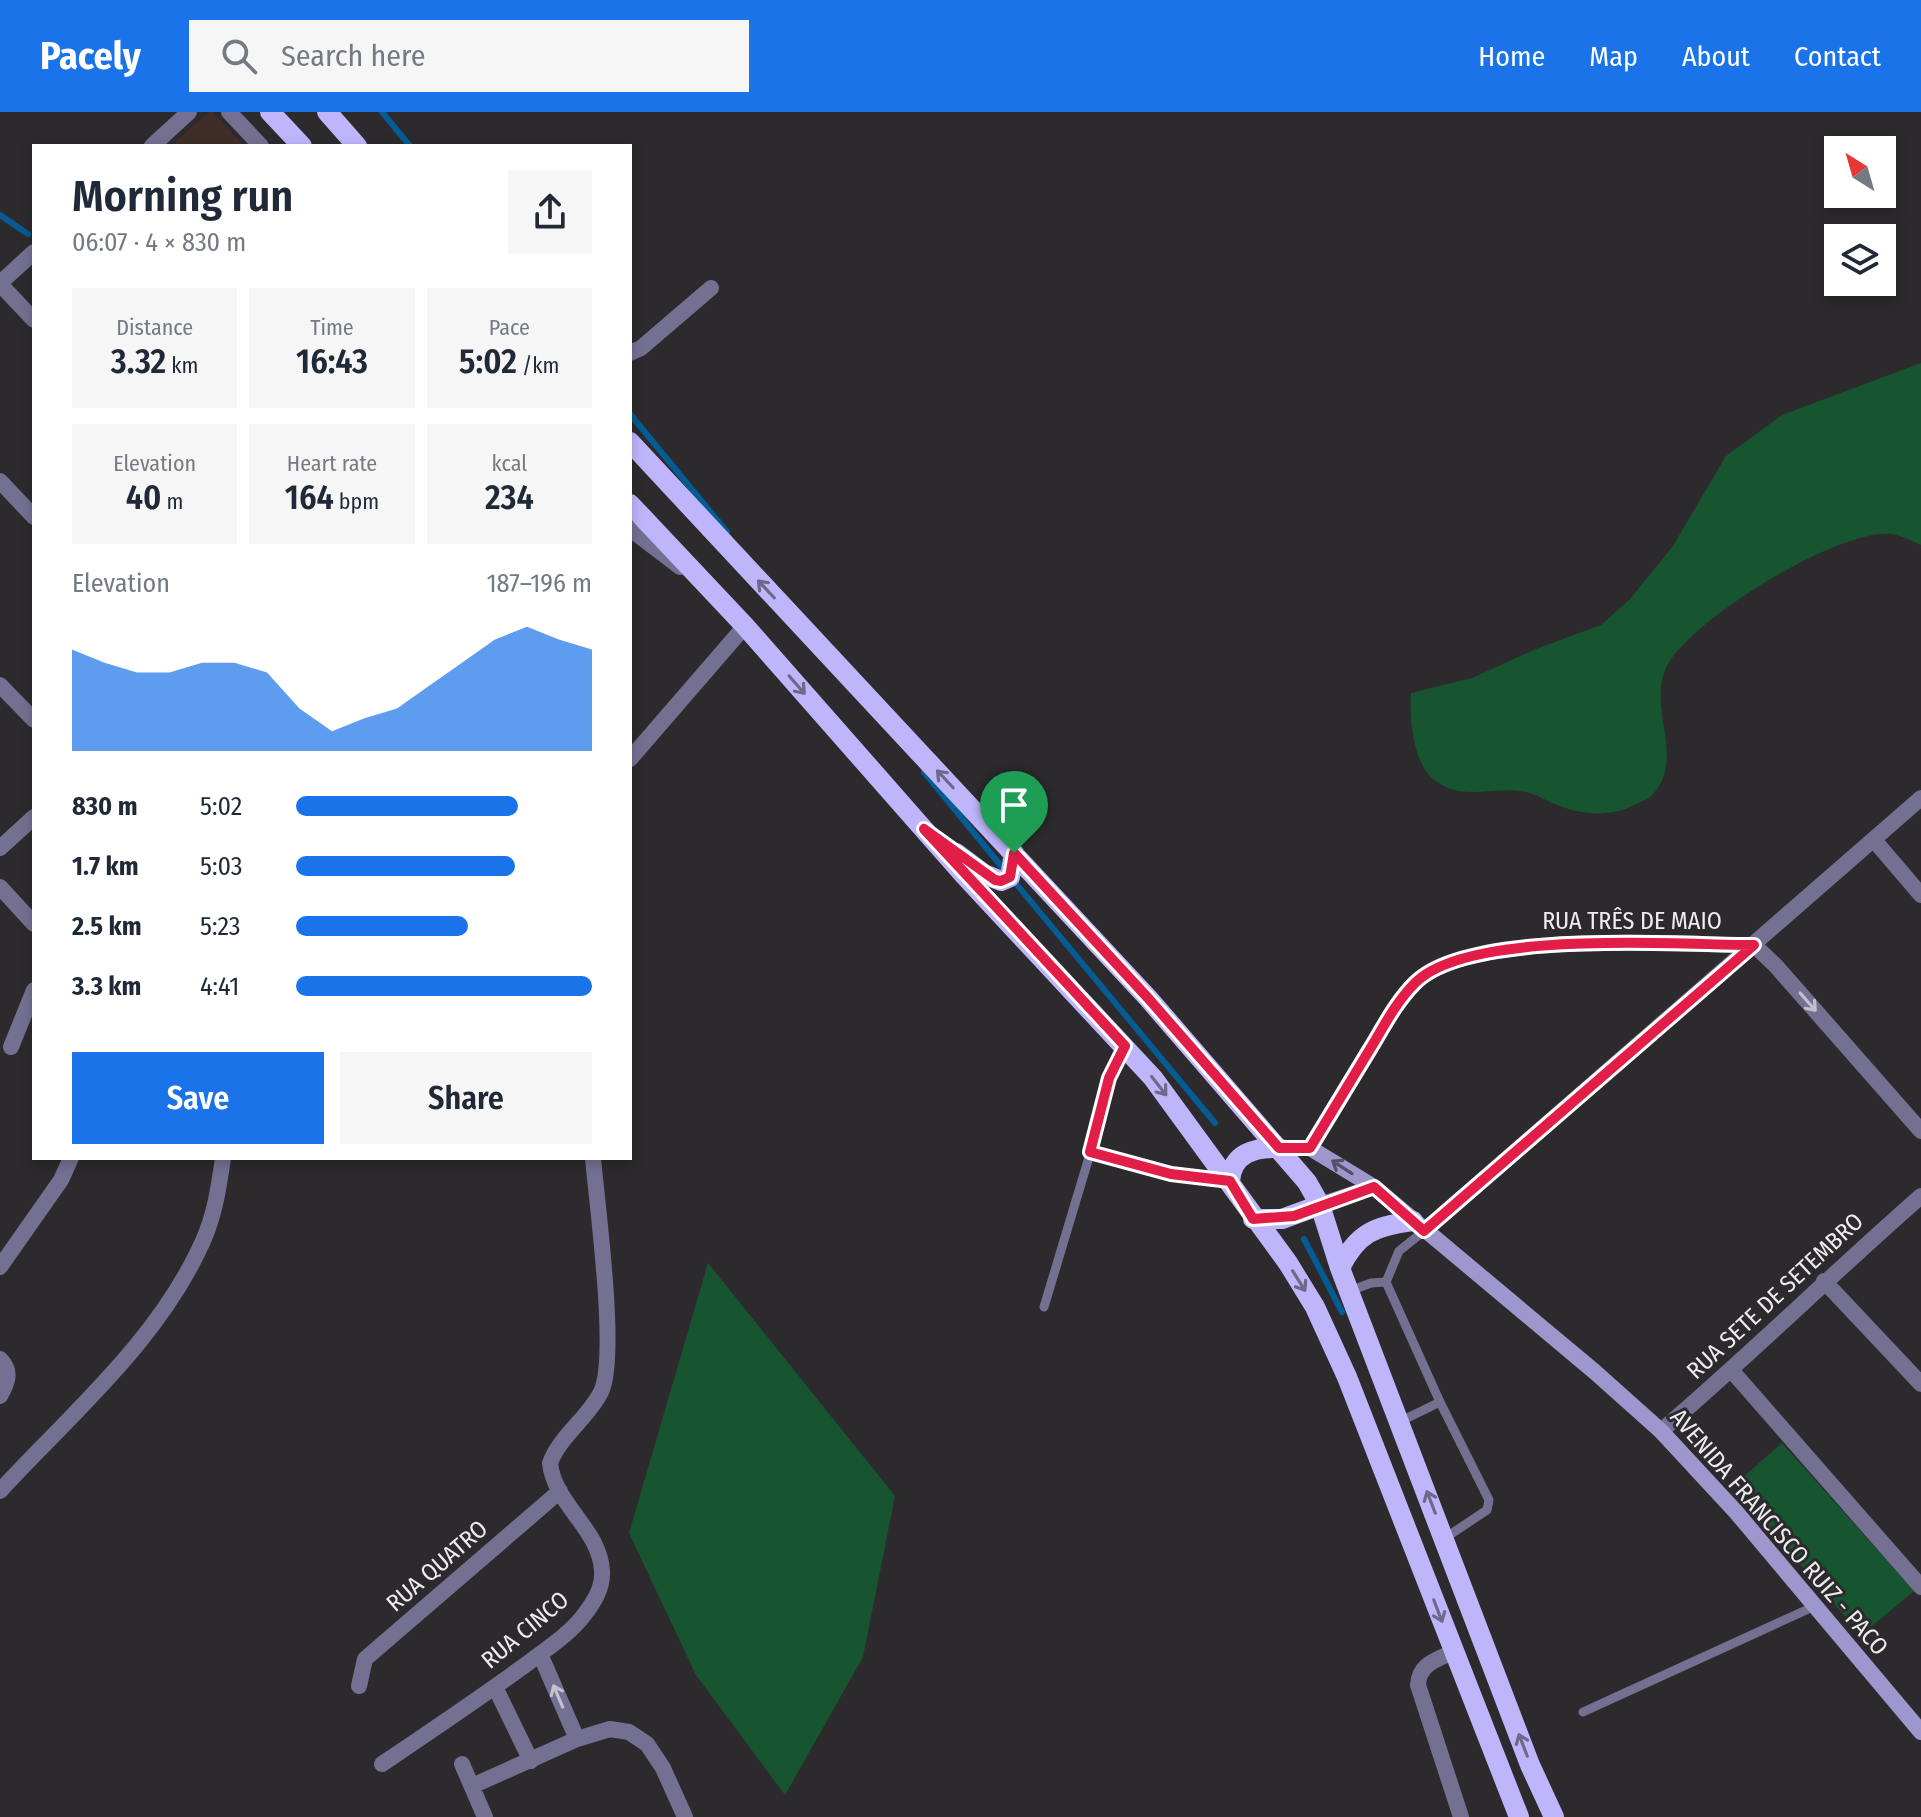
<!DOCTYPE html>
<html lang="en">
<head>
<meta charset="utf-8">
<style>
	:root { --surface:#fff; --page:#f6f6f7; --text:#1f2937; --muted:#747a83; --accent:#1a73e8 }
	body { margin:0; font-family:"Fira Sans Condensed",sans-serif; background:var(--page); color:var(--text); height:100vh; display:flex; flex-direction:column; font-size:30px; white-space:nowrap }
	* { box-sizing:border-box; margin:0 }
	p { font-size:26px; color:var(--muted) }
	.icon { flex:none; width:44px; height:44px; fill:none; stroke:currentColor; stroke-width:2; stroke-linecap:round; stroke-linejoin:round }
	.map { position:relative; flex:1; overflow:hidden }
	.side { position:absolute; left:32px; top:32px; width:600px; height:1016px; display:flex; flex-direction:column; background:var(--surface); border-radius:0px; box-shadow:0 4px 12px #0003 }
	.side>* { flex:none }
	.needle { width:52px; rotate:323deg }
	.tools { position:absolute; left:1824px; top:24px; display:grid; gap:16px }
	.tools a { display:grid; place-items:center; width:72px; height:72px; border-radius:0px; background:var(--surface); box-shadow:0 4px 12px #0003; font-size:40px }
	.pin { position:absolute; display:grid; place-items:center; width:68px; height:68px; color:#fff; margin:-82px -34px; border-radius:50% 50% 50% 0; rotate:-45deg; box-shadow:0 0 8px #0007 }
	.pin .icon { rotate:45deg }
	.round { display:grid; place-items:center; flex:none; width:84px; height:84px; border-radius:0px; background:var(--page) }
	.overview { display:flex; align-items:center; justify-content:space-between; height:136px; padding:0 40px }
	h1 { font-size:44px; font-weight:600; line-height:60px }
	.metrics { display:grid; grid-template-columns:repeat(3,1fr); gap:12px; height:136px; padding:8px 40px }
	.metrics div { display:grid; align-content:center; border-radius:0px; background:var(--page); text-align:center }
	.metrics b { font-size:34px; font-weight:600 }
	.metrics small { font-size:22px; font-weight:400 }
	.metrics p { font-size:22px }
	.chart { height:224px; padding:16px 40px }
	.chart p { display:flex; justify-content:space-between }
	.chart svg { width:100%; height:144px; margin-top:8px; fill:var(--accent); opacity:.7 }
	.cta { display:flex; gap:16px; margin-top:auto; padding:16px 40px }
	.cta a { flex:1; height:92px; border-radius:0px; background:var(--accent); color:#fff; font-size:32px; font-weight:600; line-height:92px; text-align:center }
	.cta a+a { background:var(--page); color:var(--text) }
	ul { padding:0 40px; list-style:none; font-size:26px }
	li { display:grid; grid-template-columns:128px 96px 1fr; align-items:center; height:60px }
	li i { height:20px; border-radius:10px; background:var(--accent) }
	header { display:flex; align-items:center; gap:48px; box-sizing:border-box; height:112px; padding:0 40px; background:var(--accent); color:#fff }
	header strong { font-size:38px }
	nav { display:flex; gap:44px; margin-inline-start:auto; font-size:28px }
	.search { width:560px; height:72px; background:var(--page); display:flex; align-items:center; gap:20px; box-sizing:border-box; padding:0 28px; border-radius:0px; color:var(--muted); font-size:30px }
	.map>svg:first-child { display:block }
	.education { fill:#402d28 }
	.green { fill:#175530 }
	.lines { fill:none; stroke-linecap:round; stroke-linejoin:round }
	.stream { stroke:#055b93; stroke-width:6 }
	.lane { stroke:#747092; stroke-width:9 }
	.street { stroke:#747092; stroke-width:16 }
	.secondary { stroke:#9e97cd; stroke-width:16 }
	.primary { stroke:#beb5fb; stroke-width:20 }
	.oneway { stroke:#6e698a }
	.oneway2 { stroke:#c3c1ce }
	.oneway3 { stroke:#555066 }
	.route-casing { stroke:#fff; stroke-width:16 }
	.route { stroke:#e11d48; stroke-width:10 }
	.labels { text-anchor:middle; stroke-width:6; stroke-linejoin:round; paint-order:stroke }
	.street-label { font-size:24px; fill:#eeecef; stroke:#2d2a2e }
</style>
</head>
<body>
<header>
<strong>Pacely</strong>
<div class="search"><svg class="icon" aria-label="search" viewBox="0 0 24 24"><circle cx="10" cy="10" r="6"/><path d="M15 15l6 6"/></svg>Search here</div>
<nav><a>Home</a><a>Map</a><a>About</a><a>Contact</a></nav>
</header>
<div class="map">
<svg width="1921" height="1705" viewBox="0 0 1921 1705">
	<rect width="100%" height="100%" fill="#2d2a2e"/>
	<path class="education" d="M209,0H213L244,34H171Z"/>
	<path class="green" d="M1921,251V433C1912,429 1902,424 1892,422C1840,415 1690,508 1667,554C1646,595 1687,647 1652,683C1649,687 1641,690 1636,692C1611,706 1581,703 1555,692C1545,688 1536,682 1526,680C1492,673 1463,691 1433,667C1413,650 1409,605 1411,581L1472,566L1536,537L1601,513L1630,487L1673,434L1726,344L1782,303Z
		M708,1151L895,1384L863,1545L785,1683L696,1563L629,1421Z
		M1782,1331L1914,1479L1861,1523L1742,1385L1741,1367Z"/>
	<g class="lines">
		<path class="stream" d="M382,0L410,34
			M0,103L28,122
			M630,302L727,420
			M924,660L1006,760
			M1013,768L1215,1011
			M1304,1127L1342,1200"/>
		<path class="lane" d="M1090,1040L1171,1062L1223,1068
			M1386,1170L1399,1139L1424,1119
			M1350,1179L1371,1171L1386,1170L1440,1290L1489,1388L1487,1398L1445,1426
			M1044,1195L1099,1012L1109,966L1124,935
			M1401,1309L1440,1290
			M1583,1600L1815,1494"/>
		<path class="street" d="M229,0L261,34
			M152,34L189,0
			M0,171L34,140
			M0,172L34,208
			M630,241L641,236L711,176
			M0,369L34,405
			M630,417L680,455
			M0,573L34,608
			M630,647L745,514
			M1874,728L1921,783
			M0,736L34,705
			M0,775L34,812
			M11,935L34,878
			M1310,1036C1330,1003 1350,970 1370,937C1384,914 1396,890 1415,871C1467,817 1678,833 1754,833L1776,854L1921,1019
			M1424,1119L1921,686
			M0,1155L61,1068L71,1046
			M1824,1169L1921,1272
			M0,1247C12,1259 8,1270 0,1284
			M1732,1259L1921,1475
			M1661,1319C1750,1243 1833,1161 1921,1084
			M0,1379C72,1301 159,1228 203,1129C215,1102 219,1074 223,1046
			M1453,1540C1436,1548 1419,1552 1418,1573L1461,1705
			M540,1542L577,1627
			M359,1574L365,1547L560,1379
			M495,1575L531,1649
			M382,1652C431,1619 480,1586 528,1551C546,1537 570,1522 584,1503C594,1490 603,1476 602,1459C600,1417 554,1392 550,1351C560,1324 588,1306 601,1280C618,1245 597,1093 593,1046
			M462,1652L485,1705
			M472,1674L577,1627L610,1617L629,1620L647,1632L663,1656L685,1705"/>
		<path class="secondary" d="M1279,1036H1310L1374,1075L1595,1260L1661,1319L1736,1400L1921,1620
			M1320,1093L1374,1075"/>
		<path class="primary" d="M270,0L302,34
			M327,0L357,34
			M630,330L1148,886L1307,1070L1320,1093L1340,1156L1530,1653L1554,1705
			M630,392L745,514L963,762L1153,966L1288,1151L1315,1195L1347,1265L1519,1705
			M956,741L984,762L1001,769L1010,765L1014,741
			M1230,1069C1232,1041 1255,1035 1279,1036
			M1253,1107H1282L1320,1093
			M1340,1156C1357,1121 1375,1114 1413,1109"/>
	</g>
	<defs><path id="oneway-shaft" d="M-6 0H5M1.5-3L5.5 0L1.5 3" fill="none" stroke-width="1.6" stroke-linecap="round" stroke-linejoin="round" transform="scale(2)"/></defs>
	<g class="oneway">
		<use href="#oneway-shaft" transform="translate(766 477) rotate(-133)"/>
		<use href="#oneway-shaft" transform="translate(797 573) rotate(49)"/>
		<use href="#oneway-shaft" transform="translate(945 667) rotate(-133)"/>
		<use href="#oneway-shaft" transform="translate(1159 974) rotate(52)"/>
		<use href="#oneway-shaft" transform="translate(1299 1169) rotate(58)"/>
		<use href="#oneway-shaft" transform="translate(1431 1390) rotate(-111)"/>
		<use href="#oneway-shaft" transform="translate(1438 1499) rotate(69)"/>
		<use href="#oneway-shaft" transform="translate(1523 1633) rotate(-111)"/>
	</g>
	<g class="oneway2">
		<use href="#oneway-shaft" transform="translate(1808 890) rotate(49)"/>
		<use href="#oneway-shaft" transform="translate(558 1584) rotate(-113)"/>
	</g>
	<use class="oneway3" href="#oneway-shaft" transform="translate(1342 1055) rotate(-147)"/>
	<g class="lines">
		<defs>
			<path id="route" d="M924,717L995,768L1001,769L1010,765L1014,741L1148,886L1279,1036H1310C1330,1003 1350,970 1370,937C1384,914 1396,890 1415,871C1468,817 1677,833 1754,833L1424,1119L1374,1075L1294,1104L1253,1107L1230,1069L1171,1062L1090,1040L1109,966L1125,934Z"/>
		</defs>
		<use href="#route" class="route-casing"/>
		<use href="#route" class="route"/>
	</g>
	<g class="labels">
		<g class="street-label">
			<text x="1632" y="817">RUA TRÊS DE MAIO</text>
			<text transform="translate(1775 1184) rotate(-43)" y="8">RUA SETE DE SETEMBRO</text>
			<text transform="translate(1779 1420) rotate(49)" y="8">AVENIDA FRANCISCO RUIZ - PACO</text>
			<text transform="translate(437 1454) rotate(-41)" y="8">RUA QUATRO</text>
			<text transform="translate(525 1518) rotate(-40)" y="8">RUA CINCO</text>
		</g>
	</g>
</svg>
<div class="tools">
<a><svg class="needle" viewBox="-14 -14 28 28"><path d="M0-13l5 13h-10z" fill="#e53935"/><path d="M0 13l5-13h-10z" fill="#747a83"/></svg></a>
<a><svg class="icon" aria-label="layers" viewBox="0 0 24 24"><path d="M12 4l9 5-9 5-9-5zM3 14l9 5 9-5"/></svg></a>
</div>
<div class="pin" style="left:1014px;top:741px;background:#1e9e55"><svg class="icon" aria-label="arrive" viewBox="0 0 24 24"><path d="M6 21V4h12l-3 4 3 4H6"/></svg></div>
<section class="side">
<div class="overview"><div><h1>Morning run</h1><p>06:07 · 4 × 830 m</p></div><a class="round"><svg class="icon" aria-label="share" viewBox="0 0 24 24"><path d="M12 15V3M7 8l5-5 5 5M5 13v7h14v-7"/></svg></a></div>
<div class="metrics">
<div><p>Distance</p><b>3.32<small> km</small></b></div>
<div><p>Time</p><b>16:43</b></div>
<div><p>Pace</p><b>5:02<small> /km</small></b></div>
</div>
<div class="metrics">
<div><p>Elevation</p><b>40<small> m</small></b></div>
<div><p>Heart rate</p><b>164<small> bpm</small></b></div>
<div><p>kcal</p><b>234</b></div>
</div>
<div class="chart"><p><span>Elevation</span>187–196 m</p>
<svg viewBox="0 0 160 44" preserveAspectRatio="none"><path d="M0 44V13L10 17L20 20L30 20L40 17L50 17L60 20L70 31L80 38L90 34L100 31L110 24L120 17L130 10L140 6L150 10L160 13V44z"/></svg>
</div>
<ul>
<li><b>830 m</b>5:02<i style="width:75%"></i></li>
<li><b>1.7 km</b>5:03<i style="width:74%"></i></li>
<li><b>2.5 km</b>5:23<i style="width:58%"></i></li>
<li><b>3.3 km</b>4:41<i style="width:100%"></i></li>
</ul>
<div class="cta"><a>Save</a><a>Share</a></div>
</section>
</div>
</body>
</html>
